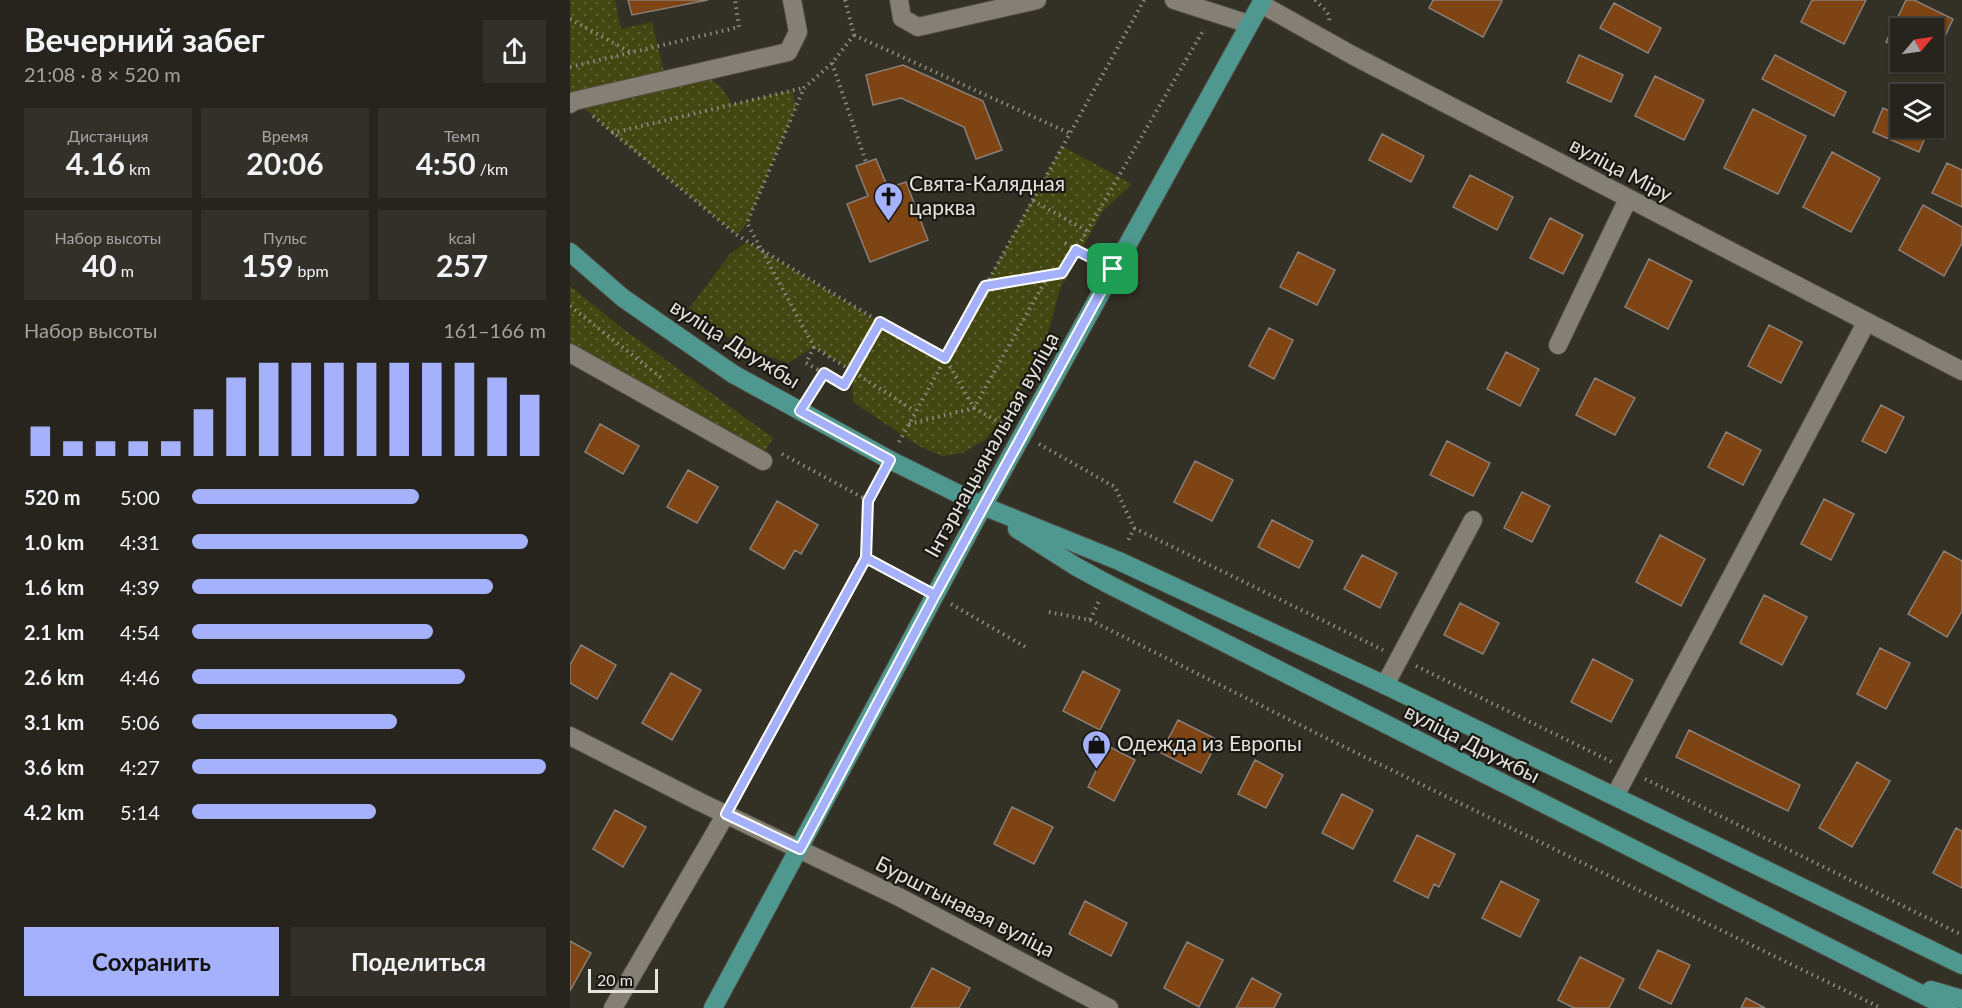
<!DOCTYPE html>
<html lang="ru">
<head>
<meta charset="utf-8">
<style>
	:root { --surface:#26241c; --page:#323029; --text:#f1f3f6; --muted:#a4a4a3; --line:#42413b; --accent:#a5b1fc }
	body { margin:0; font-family:Lato,sans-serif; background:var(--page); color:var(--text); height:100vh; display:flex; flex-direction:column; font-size:22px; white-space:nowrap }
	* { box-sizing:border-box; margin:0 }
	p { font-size:20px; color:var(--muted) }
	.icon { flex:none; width:33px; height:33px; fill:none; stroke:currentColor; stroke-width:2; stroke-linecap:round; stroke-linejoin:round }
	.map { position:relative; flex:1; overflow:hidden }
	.drawer { display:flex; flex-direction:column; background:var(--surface); width:570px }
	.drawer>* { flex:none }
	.needle { width:39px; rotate:61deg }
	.fabs { position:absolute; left:1320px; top:18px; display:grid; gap:12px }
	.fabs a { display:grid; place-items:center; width:54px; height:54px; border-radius:0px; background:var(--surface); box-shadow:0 2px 4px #0004,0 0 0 2px var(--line); font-size:30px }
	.scale { position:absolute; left:18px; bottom:15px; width:70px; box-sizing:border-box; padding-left:6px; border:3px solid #e6e3dd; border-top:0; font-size:16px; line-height:21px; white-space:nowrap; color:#e6e3dd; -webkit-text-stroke:4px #191813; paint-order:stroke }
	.pin { position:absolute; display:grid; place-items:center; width:51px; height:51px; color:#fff; margin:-26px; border-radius:12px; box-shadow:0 3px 9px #0006 }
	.round { display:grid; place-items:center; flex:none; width:63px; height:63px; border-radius:0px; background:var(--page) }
	.head { display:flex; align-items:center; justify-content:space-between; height:102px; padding:0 24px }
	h1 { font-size:33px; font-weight:700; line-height:45px }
	.figures { display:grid; grid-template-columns:repeat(3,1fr); gap:9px; height:102px; padding:6px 24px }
	.figures div { display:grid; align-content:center; border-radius:0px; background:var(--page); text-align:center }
	.figures b { font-size:30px; font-weight:700 }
	.figures small { font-size:16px; font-weight:400 }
	.figures p { font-size:16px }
	.chart { height:168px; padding:12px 24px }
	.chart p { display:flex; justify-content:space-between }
	.chart svg { width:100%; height:108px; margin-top:6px; stroke:var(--accent); stroke-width:6 }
	.primary-button { display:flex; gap:12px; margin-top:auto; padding:12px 24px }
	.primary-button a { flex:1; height:69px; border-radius:0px; background:var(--accent); color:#111; font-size:24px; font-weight:700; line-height:69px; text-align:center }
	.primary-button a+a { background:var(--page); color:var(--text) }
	ul { padding:0 24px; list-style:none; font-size:20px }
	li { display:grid; grid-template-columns:96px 72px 1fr; align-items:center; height:45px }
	li i { height:15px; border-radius:8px; background:var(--accent) }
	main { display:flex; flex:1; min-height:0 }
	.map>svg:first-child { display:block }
	.grass { fill:url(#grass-dots) }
	.building { fill:#7f4413; stroke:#8a7f77; stroke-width:1.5 }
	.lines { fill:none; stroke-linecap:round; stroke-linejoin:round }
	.minor-casing { stroke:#504d44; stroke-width:20 }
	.major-casing { stroke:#504d44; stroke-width:20 }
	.path { stroke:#8e8b84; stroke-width:4; stroke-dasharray:1.5 4.5; stroke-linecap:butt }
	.minor { stroke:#858075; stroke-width:18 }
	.major { stroke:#4f9890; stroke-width:18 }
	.route-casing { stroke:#fff; stroke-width:12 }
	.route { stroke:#a5b1fc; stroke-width:8 }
	.labels { text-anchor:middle; stroke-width:4.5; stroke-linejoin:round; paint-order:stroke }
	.street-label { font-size:21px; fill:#e6e3dd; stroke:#191813 }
	.poi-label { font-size:21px; fill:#e6e3dd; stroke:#191813; text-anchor:start }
</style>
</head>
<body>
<main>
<section class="drawer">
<div class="head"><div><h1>Вечерний забег</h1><p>21:08 · 8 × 520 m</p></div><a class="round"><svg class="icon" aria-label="share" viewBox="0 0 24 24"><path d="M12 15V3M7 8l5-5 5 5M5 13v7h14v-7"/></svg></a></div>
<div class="figures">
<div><p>Дистанция</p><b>4.16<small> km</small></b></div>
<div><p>Время</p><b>20:06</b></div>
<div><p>Темп</p><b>4:50<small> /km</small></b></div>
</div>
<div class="figures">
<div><p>Набор высоты</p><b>40<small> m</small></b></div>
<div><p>Пульс</p><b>159<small> bpm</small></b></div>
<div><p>kcal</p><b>257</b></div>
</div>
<div class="chart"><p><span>Набор высоты</span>161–166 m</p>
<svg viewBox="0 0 160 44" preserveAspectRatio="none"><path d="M5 44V32M15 44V38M25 44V38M35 44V38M45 44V38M55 44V25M65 44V12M75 44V6M85 44V6M95 44V6M105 44V6M115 44V6M125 44V6M135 44V6M145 44V12M155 44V19"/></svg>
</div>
<ul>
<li><b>520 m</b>5:00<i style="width:64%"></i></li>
<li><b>1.0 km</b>4:31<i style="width:95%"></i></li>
<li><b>1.6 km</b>4:39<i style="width:85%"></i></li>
<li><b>2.1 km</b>4:54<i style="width:68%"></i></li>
<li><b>2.6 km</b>4:46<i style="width:77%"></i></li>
<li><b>3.1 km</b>5:06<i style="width:58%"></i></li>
<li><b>3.6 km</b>4:27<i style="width:100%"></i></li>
<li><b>4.2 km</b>5:14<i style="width:52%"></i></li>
</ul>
<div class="primary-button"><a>Сохранить</a><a>Поделиться</a></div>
</section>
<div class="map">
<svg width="1392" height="1008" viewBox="0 0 1392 1008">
	<defs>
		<pattern id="grass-dots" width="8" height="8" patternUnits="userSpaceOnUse" patternTransform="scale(1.5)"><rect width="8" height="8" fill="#424712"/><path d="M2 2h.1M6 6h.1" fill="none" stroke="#5d6134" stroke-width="1.8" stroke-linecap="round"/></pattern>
	</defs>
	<rect width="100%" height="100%" fill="#333026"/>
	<path class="grass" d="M0,0H45L51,29L82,22L98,88L138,78L150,86L162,104L222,90L226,107L177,223L167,235L42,133L0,96Z
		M492,146L562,184L532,212L490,289L473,350L439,410L416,439L393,453L372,456L349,446L283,402L282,371L244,347L218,363L172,346L118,310L160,254L177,242L310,322L375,358Z
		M0,286L52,328L203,438L192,456L0,344Z"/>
	<path class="building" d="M58,0H138L62,15Z
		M863,0H931L932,1L913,37L859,8Z
		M1242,0H1296L1274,44L1231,22Z
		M1336,0H1344L1383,19L1364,60V28H1330V49L1316,42Z
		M1044,3L1091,28L1078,53L1030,28Z
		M1009,55L1053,75L1041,102L997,82Z
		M1205,55L1276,92L1264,116L1192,79Z
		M333,65L413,101L432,150L406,159L394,127L331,98L303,105L296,75Z
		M1085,76L1134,100L1114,140L1065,116Z
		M1313,108L1330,116V128H1359L1349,152L1303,132Z
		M1183,109L1236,136L1208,194L1154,168Z
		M812,134L854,156L841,182L799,160Z
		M1262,152L1310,178L1281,232L1233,207Z
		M306,159L318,188L336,182L358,240L300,262L277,204L298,196L286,166Z
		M1377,163L1392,170V207L1362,193Z
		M900,175L943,197L927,230L883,207Z
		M1353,205L1392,227V243L1374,276L1329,250Z
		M980,218L1013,235L993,274L960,258Z
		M728,252L765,270L747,305L710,287Z
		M1079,259L1122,281L1098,329L1055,307Z
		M1199,325L1232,342L1211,383L1178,366Z
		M699,328L723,340L704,379L679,366Z
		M936,352L969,369L950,406L917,389Z
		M1025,378L1065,398L1045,435L1006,415Z
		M1311,405L1334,417L1316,453L1292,441Z
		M30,424L69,446L53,474L15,452Z
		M1156,432L1191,450L1173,485L1138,467Z
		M877,441L920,463L903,496L860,475Z
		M625,461L663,480L642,521L604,502Z
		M118,470L148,487L127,523L97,507Z
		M952,492L980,506L962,542L934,528Z
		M1254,499L1284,514L1261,560L1231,544Z
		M207,501L248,525L231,554L225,550L214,569L180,549Z
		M702,520L743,541L729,568L688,547Z
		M1090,535L1135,559L1111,606L1066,582Z
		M1374,551L1392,561V611L1377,637L1338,614Z
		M792,555L827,573L810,608L774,589Z
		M1194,595L1237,617L1212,665L1170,643Z
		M890,603L929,623L913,654L874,635Z
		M11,645L46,665L27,699L0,683V665Z
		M1310,648L1340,663L1316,709L1287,694Z
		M1023,659L1063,680L1041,722L1001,702Z
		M513,671L550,690L530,730L493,711Z
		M101,673L131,690L102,740L72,723Z
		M608,720L648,740L631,773L591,753Z
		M1119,730L1230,785L1218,811L1106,757Z
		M538,746L565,760L544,801L518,787Z
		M685,760L713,775L696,808L668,794Z
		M1287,762L1320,781L1282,847L1249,828Z
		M772,794L803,810L783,849L752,833Z
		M442,807L483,827L464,864L424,844Z
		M45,810L76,827L53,867L23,849Z
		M1386,828L1392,831V888L1363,873Z
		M847,835L885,854L869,887L864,884L858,898L824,881Z
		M931,881L969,900L950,937L912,918Z
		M515,901L557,923L541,956L499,934Z
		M0,941L21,953L0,991Z
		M617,942L653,960L629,1007L594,988Z
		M1088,950L1120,965L1101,1004L1069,988Z
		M1010,957L1054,979L1039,1008H1004L988,1000Z
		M362,968L400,988L389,1008H341Z
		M682,978L711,994L704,1008H666Z
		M1176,998L1195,1008H1171Z"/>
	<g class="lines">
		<defs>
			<path id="minor" d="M329,0L332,18L348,27L467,0
				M604,0L679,24
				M691,4L782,55L1392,371
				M0,104L4,101L218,52L228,32L222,0
				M988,345L1058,199
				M0,353L193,461
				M815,685L903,520
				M0,736L130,802L329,897L539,1008
				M1045,796L1296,323
				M43,1008L156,814"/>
			<path id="major" d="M0,252L53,298L163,374L320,460L413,506L549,561L815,685L1392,965
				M447,529L505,566L538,584L1379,1008
				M1361,990L1392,999
				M143,1008L413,506L693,0"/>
		</defs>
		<use href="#minor" class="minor-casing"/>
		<use href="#major" class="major-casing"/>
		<path class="path" d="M275,0L284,35L262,63L234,88L177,223L244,347L345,411
			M745,0C751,7 760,11 759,21
			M0,19L60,52
			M284,35L499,133
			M262,63L296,162
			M0,67L169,27L165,0
			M23,116L167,235L310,322L375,358L404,408L436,426
			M42,133L233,88
			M517,231L634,29
			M495,243L526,260
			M415,286L478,276
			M0,306L94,380
			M244,347L236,363L274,385L310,322
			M240,396L257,368
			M339,424L404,408L478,276L492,273L517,231L462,200
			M329,442L574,0
			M469,444L545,487L564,528L557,543
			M212,454L299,501L296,558L348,586
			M299,501L311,478
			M564,528L813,650
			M381,604L459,649
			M479,612L520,620L529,601
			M520,620L760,740L1311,1008
			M846,666L1042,762
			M1075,779L1392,935
			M165,797L296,558"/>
		<use href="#minor" class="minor"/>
		<use href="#major" class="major"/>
	</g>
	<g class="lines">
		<defs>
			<path id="route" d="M543,269L506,250L492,273L415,286L375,358L310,322L274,385L254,373L230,411L320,460L298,501L296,558L365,595L230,849L156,814L296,558L365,595L543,269"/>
		</defs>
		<use href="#route" class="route-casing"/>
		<use href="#route" class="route"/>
	</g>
	<defs>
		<symbol id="church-pin" viewBox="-11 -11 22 30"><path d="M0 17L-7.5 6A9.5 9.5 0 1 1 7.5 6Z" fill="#a5b1fc" stroke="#191813"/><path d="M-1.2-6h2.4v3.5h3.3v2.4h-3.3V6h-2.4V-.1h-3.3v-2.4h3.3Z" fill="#111"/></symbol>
		<symbol id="shop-pin" viewBox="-11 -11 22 30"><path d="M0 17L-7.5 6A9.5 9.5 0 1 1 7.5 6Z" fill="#a5b1fc" stroke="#191813"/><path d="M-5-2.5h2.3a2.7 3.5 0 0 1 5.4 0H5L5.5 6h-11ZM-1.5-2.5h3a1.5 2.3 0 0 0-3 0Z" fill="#111"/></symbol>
	</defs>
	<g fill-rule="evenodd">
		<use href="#church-pin" x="302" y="180" width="33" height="45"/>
		<use href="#shop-pin" x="510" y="728" width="33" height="45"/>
	</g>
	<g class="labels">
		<g class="street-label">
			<text transform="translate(1051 170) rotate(28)" y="7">вуліца Міру</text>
			<text transform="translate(165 344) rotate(32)" y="7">вуліца Дружбы</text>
			<text transform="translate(422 445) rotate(-61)" y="7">Інтэрнацыянальная вуліца</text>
			<text transform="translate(902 744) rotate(27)" y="7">вуліца Дружбы</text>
			<text transform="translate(395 907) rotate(27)" y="7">Бурштынавая вуліца</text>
		</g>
		<g class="poi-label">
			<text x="339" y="191">Свята-Калядная<tspan x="339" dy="24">царква</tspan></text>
			<text x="547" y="751">Одежда из Европы</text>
		</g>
	</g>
</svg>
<div class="fabs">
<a><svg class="needle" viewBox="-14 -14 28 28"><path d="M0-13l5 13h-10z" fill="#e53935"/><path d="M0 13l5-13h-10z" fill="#a4a4a3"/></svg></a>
<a><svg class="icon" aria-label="layers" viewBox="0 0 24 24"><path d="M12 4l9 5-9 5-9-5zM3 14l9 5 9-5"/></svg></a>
</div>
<div class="scale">20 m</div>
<div class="pin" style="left:543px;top:269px;background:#1e9e55"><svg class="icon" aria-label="arrive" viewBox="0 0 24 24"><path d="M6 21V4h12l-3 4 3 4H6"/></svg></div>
</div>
</main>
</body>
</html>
